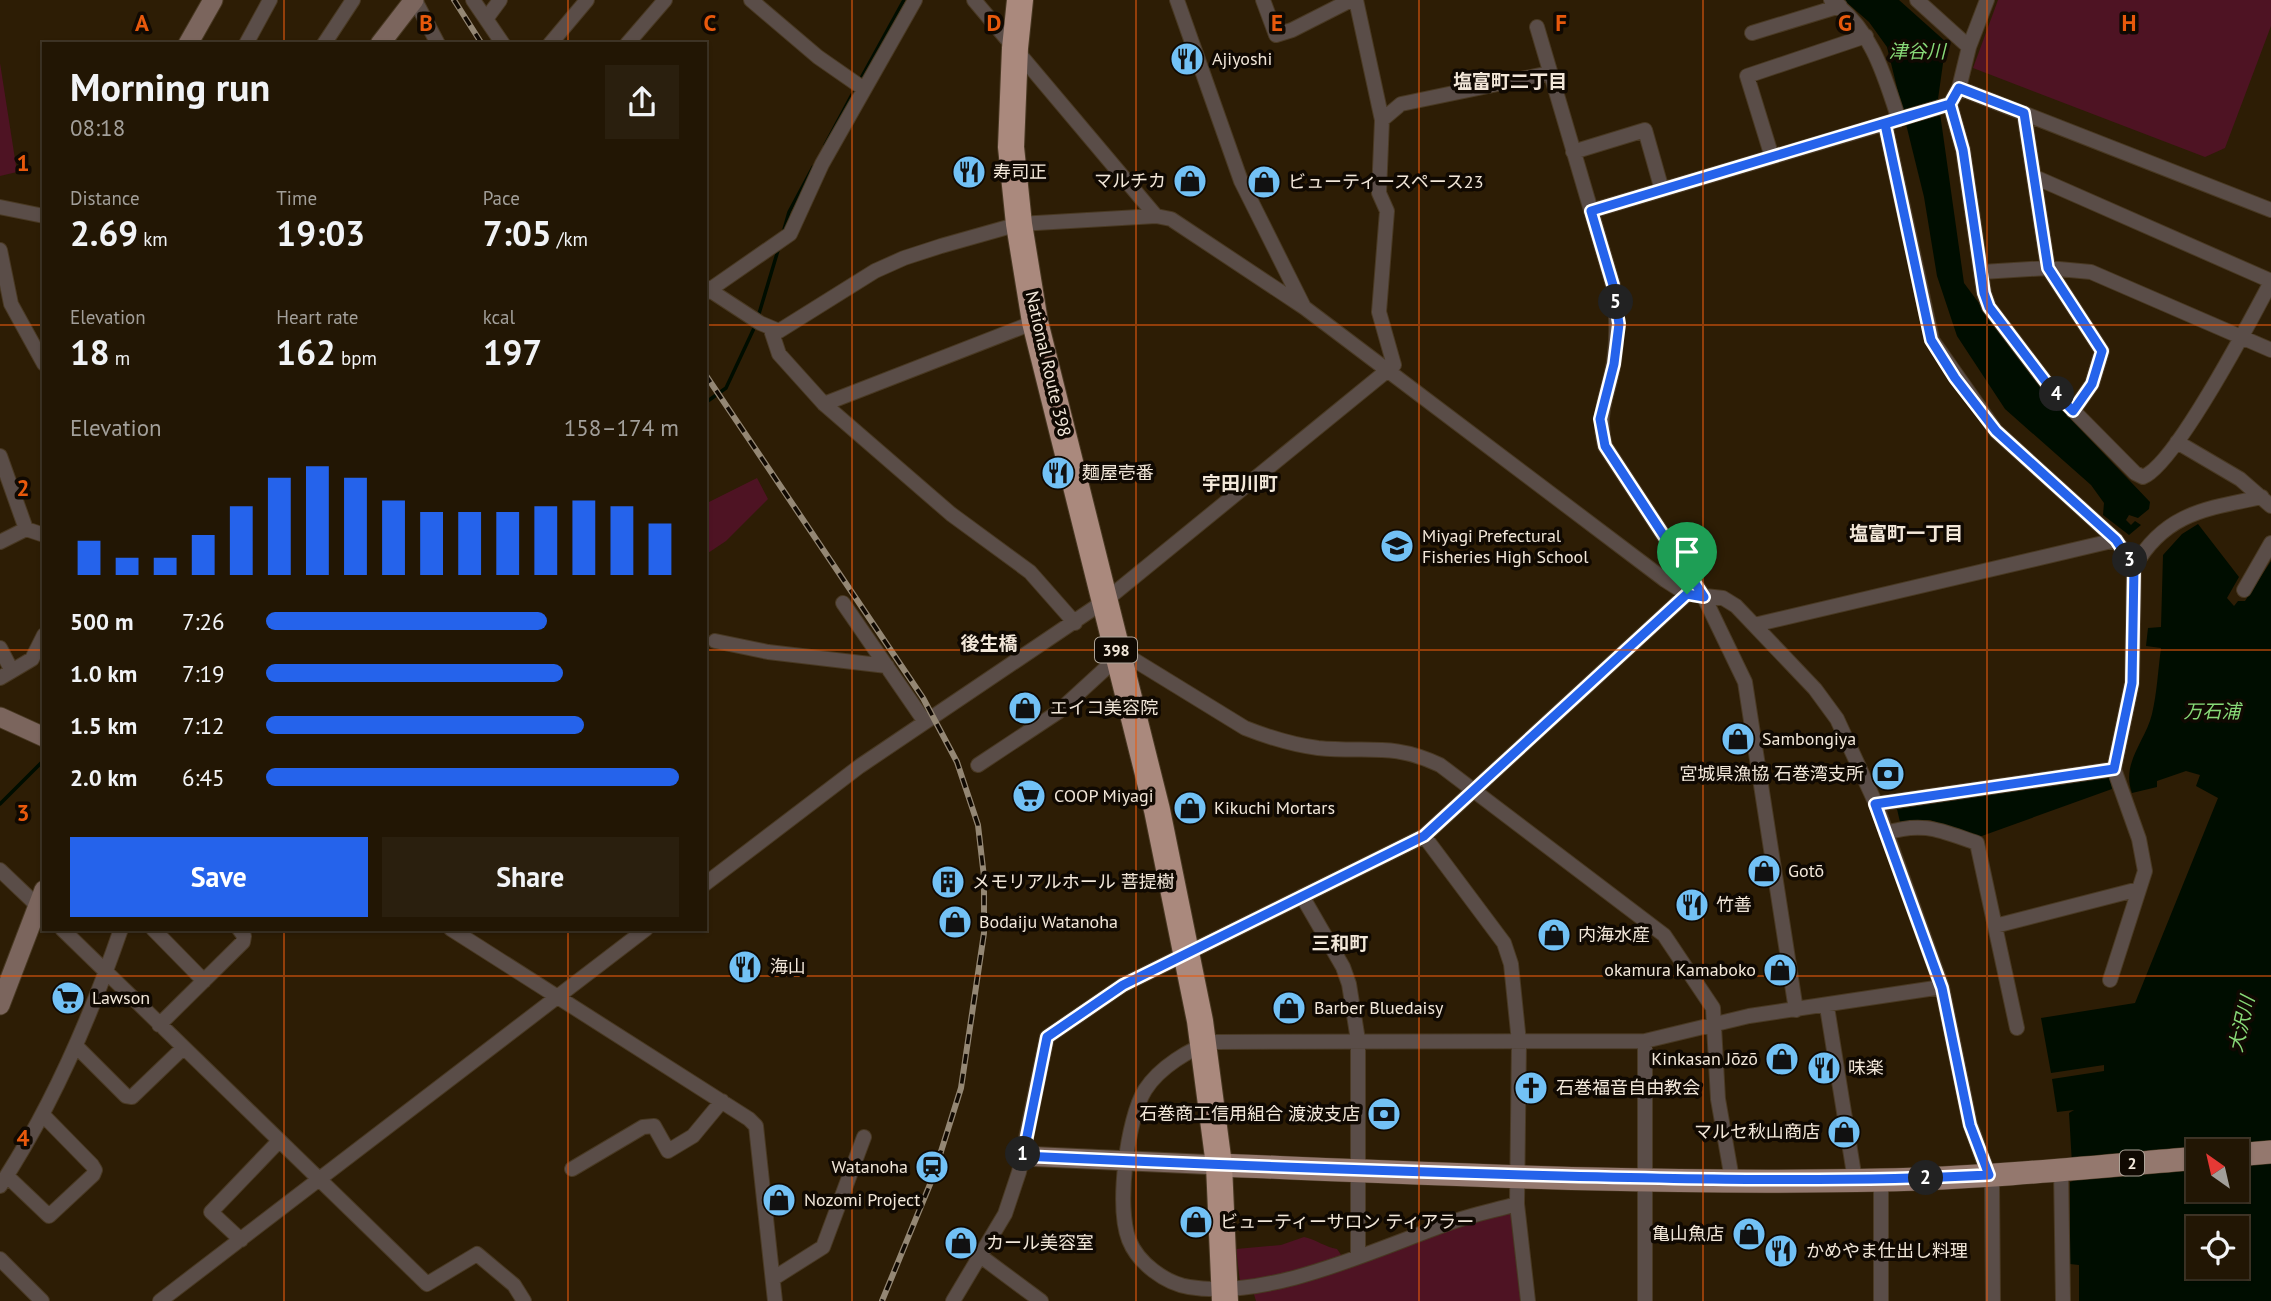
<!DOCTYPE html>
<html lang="en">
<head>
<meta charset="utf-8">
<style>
	:root { --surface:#221604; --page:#2a1f0e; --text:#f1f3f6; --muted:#a29f9a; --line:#3f3526; --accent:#2563eb }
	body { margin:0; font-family:"PT Sans","Noto Sans JP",sans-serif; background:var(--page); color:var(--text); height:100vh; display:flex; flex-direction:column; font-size:26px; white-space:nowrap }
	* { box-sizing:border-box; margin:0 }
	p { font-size:23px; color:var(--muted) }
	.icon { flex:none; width:38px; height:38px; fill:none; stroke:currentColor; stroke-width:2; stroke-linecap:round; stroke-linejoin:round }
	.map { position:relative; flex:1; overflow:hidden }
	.side { position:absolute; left:42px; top:42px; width:665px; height:889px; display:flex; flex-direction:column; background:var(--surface); border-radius:0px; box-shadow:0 2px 5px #0004,0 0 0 2px var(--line) }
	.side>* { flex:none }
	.needle { width:46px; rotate:326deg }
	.tools { position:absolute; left:2186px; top:1139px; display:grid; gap:14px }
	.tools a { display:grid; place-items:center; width:63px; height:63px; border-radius:0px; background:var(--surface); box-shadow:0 2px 5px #0004,0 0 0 2px var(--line); font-size:35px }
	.pin { position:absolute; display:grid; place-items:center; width:60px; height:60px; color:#fff; margin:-72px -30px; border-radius:50% 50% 50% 0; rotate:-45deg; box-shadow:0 0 7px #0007 }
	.pin .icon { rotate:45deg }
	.km { position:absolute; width:35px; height:35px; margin:-18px; border-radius:50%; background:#222; color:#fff; font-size:19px; line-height:35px; text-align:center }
	.round { display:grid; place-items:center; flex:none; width:74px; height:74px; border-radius:0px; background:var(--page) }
	.overview { display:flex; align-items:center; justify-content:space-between; height:119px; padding:0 28px }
	h1 { font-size:38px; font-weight:700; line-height:52px }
	.metrics { display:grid; grid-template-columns:repeat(3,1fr); gap:10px; height:119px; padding:7px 28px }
	.metrics div { display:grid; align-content:center }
	.metrics b { font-size:35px; font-weight:700 }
	.metrics small { font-size:19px; font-weight:400 }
	.metrics p { font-size:19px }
	.chart { height:196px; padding:14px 28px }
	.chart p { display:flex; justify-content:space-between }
	.chart svg { width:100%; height:126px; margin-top:7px; stroke:var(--accent); stroke-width:6 }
	.primary-button { display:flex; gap:14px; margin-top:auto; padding:14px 28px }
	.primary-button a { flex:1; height:80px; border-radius:0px; background:var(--accent); color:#fff; font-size:28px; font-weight:700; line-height:80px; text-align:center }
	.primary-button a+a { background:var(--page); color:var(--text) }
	ul { padding:0 28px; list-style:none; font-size:23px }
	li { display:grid; grid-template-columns:112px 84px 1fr; align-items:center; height:52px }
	li i { height:18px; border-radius:9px; background:var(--accent) }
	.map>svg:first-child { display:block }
	.green { fill:#4e1323 }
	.water { fill:#000d00; fill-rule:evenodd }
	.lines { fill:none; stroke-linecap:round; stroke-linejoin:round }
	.stream { stroke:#000d00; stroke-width:3.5 }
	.street-casing { stroke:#493923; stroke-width:16 }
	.secondary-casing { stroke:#493923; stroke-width:21 }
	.primary-casing { stroke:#493923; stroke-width:24 }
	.highway-casing { stroke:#493923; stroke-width:28 }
	.street { stroke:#5a4d48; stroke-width:14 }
	.secondary { stroke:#7b655d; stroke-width:19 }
	.primary { stroke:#94786e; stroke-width:23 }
	.highway { stroke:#aa897d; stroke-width:26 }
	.rail-casing { stroke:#948774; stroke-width:6 }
	.rail { stroke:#100902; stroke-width:3.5; stroke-dasharray:10; stroke-linecap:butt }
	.route-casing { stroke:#fff; stroke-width:14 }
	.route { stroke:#2563eb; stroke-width:9 }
	.grid { fill:none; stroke:#e8590c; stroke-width:2; stroke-opacity:0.55 }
	.labels { text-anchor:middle; stroke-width:7; stroke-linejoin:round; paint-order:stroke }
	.shield { fill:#100902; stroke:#aea498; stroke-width:2 }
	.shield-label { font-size:16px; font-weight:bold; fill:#f2e7d9 }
	.poi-label { font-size:18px; fill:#f2e7d9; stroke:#100902; text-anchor:start }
	.street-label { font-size:18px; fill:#f2e7d9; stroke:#100902 }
	.water-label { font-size:19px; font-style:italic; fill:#88da78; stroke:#100902 }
	.neighbourhood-label { font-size:19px; font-weight:bold; fill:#f2e7d9; stroke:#100902 }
	.grid-label { font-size:23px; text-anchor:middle; font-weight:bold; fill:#e8590c; stroke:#100902; stroke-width:7; stroke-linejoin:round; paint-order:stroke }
</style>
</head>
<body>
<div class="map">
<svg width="2271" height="1301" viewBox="0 0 2271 1301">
	<rect width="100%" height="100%" fill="#2d1d05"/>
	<path class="green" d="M1998,0H2271V26L2225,148L2205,157L1973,68Z
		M0,63L17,172L0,176Z
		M757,478L768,499L726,541L705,555V504Z
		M1511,1210L1523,1301H1256L1253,1291Z
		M1304,1237C1317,1240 1325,1247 1337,1249L1344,1259L1254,1282H1240L1236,1249L1281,1245Z"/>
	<path class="water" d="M1844,0H1899L1946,42L1938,99L1964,283L2045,392L2150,502L2149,509L2138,518L2129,515L2126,520L2131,525L2135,521L2141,525L2129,535L2103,515L2104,503L2091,485L2005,409L1957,336L1937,276L1924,197L1887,47L1869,22Z
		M2198,524L2239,577L2227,598L2234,606L2238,601H2245L2271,561V1301H2079V1265L2070,1264V1182L2073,1181L2069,1113L2074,1110L2057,1112L2052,1079L2104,1071V1065L2051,1073L2041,1018L2135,1003L2218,798L2196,786L2200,775L2186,771L2157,781V787L2132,793C2121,763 2145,742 2152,714C2157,693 2158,670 2161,648L2146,646L2148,628L2161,627L2163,555L2182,534ZM2198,1152H2236V1190H2198ZM2198,1228H2236V1267H2198Z
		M2109,774L2112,789L1979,837L1930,820L1900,822L1897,809Z"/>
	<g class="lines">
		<path class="stream" d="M860,80L904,0
			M825,145L856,87
			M783,233L789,212L813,167
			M758,317L779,247
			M705,403L726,388L756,324
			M0,804L44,760"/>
		<defs>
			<path id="street" d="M415,0L438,44
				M473,0L503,44
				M751,0L818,57L864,89
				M974,0L1156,216
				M1177,0L1241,181L1303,305
				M1263,0L1276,35L1292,30L1351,0
				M1831,0C1872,30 1884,74 1899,120
				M1917,0L1969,47
				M486,19L500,0
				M1537,27L1613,285C1617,312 1618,335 1614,361C1609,395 1596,410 1605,446L1704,597L1745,682L1796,1010
				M1752,33L1840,6
				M246,44L270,0
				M324,44L353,0
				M550,44L587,0
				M627,44L665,0
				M1959,88L2271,210
				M1950,104L1963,150L1984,293L1989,307L2049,386L2135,473L2143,477C2175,465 2252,318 2271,282
				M2024,113L2048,268L2102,351L2092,384L2073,411
				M1382,120L1401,104L1550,73
				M1885,124L1932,340L1996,431L2116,540L2134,567L2132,683L2114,769L2139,839L2145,871L2110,980
				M1573,152L1645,130L1662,190
				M1772,157L1747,76L1866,36
				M2037,178L2271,281
				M0,207L44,216
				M1591,211L1950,104L1959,88L1969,47L1987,0
				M0,250L11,304L44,364
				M1982,272L2048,268L2091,272L2271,350
				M705,287L760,323L779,331L875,271L904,258L941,246L1019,224L1156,216L1171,219L1305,308L1665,580L1687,594L1723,598L1736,606L1815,689L1837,719L1876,804L1942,987L1970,1124L1992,1184L1993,1301
				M705,293L790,234L822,164L915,0
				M771,330L779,354L824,404L951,514L1030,572L1075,623
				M824,404L1035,322
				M2177,442L2240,479L2271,506
				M0,456L26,529
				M0,542L26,529L44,535
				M2134,567C2165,513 2205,509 2262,497
				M2244,590L2271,543
				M843,603L925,722
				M1754,625L2116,540
				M715,641L768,652L887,666
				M0,648L12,671
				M0,678L32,659L44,635
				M978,765L1058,712L1118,657L1131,658L1245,728C1268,737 1294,745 1318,748C1367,753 1392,742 1440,765L1664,935L1713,1008L1718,1099L1732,1179
				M1876,804L2114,769
				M1886,833C1924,821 1941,831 1977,843L2017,1028
				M1424,836L1504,943L1511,964L1519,1042L1517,1204L1528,1301
				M0,870L43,911
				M705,884L860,766L1106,600L1394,365L1379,312L1387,211L1379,193L1382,120L1356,0
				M1302,896L1343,967L1349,984L1358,1040V1257
				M1995,926L2139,889
				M62,929L427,1284L477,1254L514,1285L524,1301
				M153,929L204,981
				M451,929L749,1119L756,1126L775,1301
				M1827,1007L1855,1180
				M159,1025L243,942L244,936L239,929
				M1645,1041V1301
				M76,1046L126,1096L132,1097L183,1048
				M572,1169L643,1127L654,1126L668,1151L693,1136L722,1101
				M2061,1169L2063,1301
				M7,1176L49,1216L93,1175L95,1170L92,1165L44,1116
				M1881,1180V1301
				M0,1186C52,1107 90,1019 121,929
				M1517,1204C1496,1210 1475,1214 1455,1221C1380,1247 1270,1301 1189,1287C1165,1283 1138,1263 1129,1240C1116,1207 1127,1119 1145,1090C1159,1068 1190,1048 1214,1042L1645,1041L1749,1016L1942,987
				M241,1240L211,1212L279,1141
				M979,1255L1041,1301
				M0,1259L42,1301
				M774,1278L823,1247L864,1137
				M160,1301L646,929
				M953,1301L1005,1214L1019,1172L1047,1037L1123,985L1424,836L1687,594"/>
			<path id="secondary" d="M188,44L213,0
				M380,44L414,0
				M0,717L44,737
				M0,1005L44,890
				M1022,1156L1219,1165"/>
			<path id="primary" d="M2236,1155L2271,1152
				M1219,1165C1439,1174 1661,1185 1881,1180C1987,1178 2093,1167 2198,1158"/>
			<path id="highway" d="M1020,0L1015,48L1011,147L1019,224L1035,322L1157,810L1200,1021L1219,1165L1225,1301"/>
		</defs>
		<use href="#street" class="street-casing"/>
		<use href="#secondary" class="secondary-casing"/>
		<use href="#primary" class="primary-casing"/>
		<use href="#highway" class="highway-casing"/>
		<use href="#street" class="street"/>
		<use href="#secondary" class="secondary"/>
		<use href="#primary" class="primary"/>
		<use href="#highway" class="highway"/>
		<defs>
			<path id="rail" d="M454,0L482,44
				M705,374L923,698L957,762L978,825L984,877V933L961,1088L933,1177L882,1301"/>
		</defs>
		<use href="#rail" class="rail-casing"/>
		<use href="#rail" class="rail"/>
	</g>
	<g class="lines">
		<defs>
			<path id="route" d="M1687,594L1424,836L1123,985L1047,1037L1023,1156C1190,1164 1357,1170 1524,1175C1679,1179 1834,1183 1989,1175L1970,1125L1942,988L1875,804L2114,769L2132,683L2134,567L2116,540L1996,431L1955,378L1931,340L1885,124L1950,104L1963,150L1984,293L1989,307L2049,386L2073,411L2092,384L2102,351L2048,268L2024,113L1959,88L1950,104L1905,117L1591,211L1613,285L1619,324L1614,364L1600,419L1605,446L1704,597L1687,594"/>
		</defs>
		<use href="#route" class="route-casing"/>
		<use href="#route" class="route"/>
	</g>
	<path class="grid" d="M284,0V44M568,0V44M852,0V1301M1136,0V1301M1419,0V1301M1703,0V1301M1987,0V1301M0,325H44M705,325H2271M0,650H44M705,650H2271M284,929V1301M568,929V1301M0,976H2271"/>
	<defs>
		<symbol id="restaurant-disc" viewBox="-11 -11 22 22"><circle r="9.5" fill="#72c1f5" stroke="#100902"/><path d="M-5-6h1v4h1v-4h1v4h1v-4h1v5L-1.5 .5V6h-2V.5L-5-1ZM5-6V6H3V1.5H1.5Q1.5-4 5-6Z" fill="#111"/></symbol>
		<symbol id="shop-disc" viewBox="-11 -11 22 22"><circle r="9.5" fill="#72c1f5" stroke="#100902"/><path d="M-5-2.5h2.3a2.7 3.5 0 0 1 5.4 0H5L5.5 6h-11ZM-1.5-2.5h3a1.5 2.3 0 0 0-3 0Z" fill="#111"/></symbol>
		<symbol id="school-disc" viewBox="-11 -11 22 22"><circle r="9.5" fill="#72c1f5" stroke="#100902"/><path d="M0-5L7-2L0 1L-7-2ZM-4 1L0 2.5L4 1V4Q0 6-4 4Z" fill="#111"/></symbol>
		<symbol id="bank-disc" viewBox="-11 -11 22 22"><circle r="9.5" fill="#72c1f5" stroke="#100902"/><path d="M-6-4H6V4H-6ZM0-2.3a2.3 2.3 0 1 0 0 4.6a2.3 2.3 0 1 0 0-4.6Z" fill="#111"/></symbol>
		<symbol id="supermarket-disc" viewBox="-11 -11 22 22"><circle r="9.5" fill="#72c1f5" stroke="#100902"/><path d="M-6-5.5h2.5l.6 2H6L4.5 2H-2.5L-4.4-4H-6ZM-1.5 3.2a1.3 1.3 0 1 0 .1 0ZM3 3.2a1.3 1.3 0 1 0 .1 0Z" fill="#111"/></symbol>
		<symbol id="building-disc" viewBox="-11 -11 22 22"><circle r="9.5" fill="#72c1f5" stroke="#100902"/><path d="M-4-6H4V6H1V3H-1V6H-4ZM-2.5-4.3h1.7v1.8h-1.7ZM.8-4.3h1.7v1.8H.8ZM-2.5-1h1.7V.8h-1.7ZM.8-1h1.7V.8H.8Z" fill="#111"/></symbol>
		<symbol id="church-disc" viewBox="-11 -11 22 22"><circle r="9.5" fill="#72c1f5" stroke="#100902"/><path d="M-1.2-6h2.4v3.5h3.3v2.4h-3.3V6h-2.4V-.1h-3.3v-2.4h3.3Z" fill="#111"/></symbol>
		<symbol id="station-disc" viewBox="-11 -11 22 22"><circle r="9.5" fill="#72c1f5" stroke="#100902"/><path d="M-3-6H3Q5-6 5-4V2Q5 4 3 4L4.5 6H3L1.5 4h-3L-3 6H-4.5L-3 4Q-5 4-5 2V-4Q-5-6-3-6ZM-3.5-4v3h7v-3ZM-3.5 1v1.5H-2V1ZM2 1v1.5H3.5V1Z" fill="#111"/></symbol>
	</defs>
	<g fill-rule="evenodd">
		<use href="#restaurant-disc" x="1168" y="40" width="38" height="38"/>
		<use href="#restaurant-disc" x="950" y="153" width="38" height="38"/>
		<use href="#shop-disc" x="1171" y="162" width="38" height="38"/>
		<use href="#shop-disc" x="1245" y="163" width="38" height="38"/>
		<use href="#restaurant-disc" x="1039" y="454" width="38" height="38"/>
		<use href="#school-disc" x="1378" y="527" width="38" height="38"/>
		<use href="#shop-disc" x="1006" y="689" width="38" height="38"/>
		<use href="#shop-disc" x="1719" y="720" width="38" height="38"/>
		<use href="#bank-disc" x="1869" y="755" width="38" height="38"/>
		<use href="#supermarket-disc" x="1010" y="777" width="38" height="38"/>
		<use href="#shop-disc" x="1171" y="789" width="38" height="38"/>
		<use href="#shop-disc" x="1745" y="852" width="38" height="38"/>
		<use href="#building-disc" x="929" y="863" width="38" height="38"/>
		<use href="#restaurant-disc" x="1673" y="886" width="38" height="38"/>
		<use href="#shop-disc" x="936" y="903" width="38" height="38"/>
		<use href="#shop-disc" x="1535" y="916" width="38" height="38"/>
		<use href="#restaurant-disc" x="726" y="948" width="38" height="38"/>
		<use href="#shop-disc" x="1761" y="951" width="38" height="38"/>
		<use href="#supermarket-disc" x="49" y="979" width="38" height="38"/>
		<use href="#shop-disc" x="1270" y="989" width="38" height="38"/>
		<use href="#shop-disc" x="1763" y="1040" width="38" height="38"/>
		<use href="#restaurant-disc" x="1805" y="1049" width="38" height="38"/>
		<use href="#church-disc" x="1512" y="1069" width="38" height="38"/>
		<use href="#bank-disc" x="1365" y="1095" width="38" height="38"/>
		<use href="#shop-disc" x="1825" y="1113" width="38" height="38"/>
		<use href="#station-disc" x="913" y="1148" width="38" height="38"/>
		<use href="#shop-disc" x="760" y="1181" width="38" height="38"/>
		<use href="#shop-disc" x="1177" y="1203" width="38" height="38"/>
		<use href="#shop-disc" x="1730" y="1215" width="38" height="38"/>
		<use href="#shop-disc" x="942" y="1224" width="38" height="38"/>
		<use href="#restaurant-disc" x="1762" y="1232" width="38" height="38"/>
	</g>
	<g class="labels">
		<g class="shield">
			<rect x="1095" y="637.5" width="42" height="25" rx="5"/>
			<rect x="2120" y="1150.5" width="24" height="25" rx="5"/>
		</g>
		<g class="shield-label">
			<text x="1116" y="656">398</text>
			<text x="2132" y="1169">2</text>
		</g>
		<g class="poi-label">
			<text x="1212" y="65">Ajiyoshi</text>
			<text x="993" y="178">寿司正</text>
			<text x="1166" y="187" text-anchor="end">マルチカ</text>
			<text x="1288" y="188">ビューティースペース23</text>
			<text x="1082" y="479">麺屋壱番</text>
			<text x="1422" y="542">Miyagi Prefectural<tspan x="1422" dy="21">Fisheries High School</tspan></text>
			<text x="1050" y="714">エイコ美容院</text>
			<text x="1762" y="745">Sambongiya</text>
			<text x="1864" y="780" text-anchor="end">宮城県漁協 石巻湾支所</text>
			<text x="1054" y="802">COOP Miyagi</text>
			<text x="1214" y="814">Kikuchi Mortars</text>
			<text x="1788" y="877">Gotō</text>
			<text x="972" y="888">メモリアルホール 菩提樹</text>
			<text x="1716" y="911">竹善</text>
			<text x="979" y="928">Bodaiju Watanoha</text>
			<text x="1578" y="941">内海水産</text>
			<text x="770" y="973">海山</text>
			<text x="1756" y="976" text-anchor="end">okamura Kamaboko</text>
			<text x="92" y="1004">Lawson</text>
			<text x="1314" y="1014">Barber Bluedaisy</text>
			<text x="1758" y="1065" text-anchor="end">Kinkasan Jōzō</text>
			<text x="1848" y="1074">味楽</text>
			<text x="1556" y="1094">石巻福音自由教会</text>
			<text x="1360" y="1120" text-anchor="end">石巻商工信用組合 渡波支店</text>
			<text x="1820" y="1138" text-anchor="end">マルセ秋山商店</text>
			<text x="908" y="1173" text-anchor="end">Watanoha</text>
			<text x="804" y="1206">Nozomi Project</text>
			<text x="1220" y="1228">ビューティーサロン ティアラー</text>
			<text x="1724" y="1240" text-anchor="end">亀山魚店</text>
			<text x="986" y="1249">カール美容室</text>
			<text x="1806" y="1257">かめやま仕出し料理</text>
		</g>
		<g class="street-label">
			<text transform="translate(1048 364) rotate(77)" y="6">National Route 398</text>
		</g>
		<g class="water-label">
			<text x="1917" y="58">津谷川</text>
			<text x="2212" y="718">万石浦</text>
			<text transform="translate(2241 1024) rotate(-77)" y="7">大沢川</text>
		</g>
		<g class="neighbourhood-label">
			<text x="1510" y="88">塩富町二丁目</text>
			<text x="1240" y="490">宇田川町</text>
			<text x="1906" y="540">塩富町一丁目</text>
			<text x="989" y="650">後生橋</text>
			<text x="1340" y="950">三和町</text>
		</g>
	</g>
	<g class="grid-label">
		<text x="142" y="31">A</text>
		<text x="426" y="31">B</text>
		<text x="710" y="31">C</text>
		<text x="994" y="31">D</text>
		<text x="1277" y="31">E</text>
		<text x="1561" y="31">F</text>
		<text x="1845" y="31">G</text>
		<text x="2129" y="31">H</text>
		<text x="23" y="171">1</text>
		<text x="23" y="496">2</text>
		<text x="23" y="821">3</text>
		<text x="23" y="1146">4</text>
	</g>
</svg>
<div class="tools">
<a><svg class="needle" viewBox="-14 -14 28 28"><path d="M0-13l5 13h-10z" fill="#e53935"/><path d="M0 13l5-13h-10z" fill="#a29f9a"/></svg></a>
<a><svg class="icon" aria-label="locate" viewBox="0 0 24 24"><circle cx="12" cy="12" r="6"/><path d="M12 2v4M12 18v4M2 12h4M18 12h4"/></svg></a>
</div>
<div class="pin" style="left:1687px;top:594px;background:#1e9e55"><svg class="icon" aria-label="arrive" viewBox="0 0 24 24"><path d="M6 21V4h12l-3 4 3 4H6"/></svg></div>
<b class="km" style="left:1023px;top:1154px">1</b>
<b class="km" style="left:1926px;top:1178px">2</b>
<b class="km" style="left:2130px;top:560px">3</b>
<b class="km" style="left:2057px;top:394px">4</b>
<b class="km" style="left:1616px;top:302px">5</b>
<section class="side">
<div class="overview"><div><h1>Morning run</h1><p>08:18</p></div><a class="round"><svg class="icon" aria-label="share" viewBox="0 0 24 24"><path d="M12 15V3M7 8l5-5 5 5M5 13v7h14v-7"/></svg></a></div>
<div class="metrics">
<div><p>Distance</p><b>2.69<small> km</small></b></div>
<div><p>Time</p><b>19:03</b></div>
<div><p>Pace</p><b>7:05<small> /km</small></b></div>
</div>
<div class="metrics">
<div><p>Elevation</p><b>18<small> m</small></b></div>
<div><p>Heart rate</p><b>162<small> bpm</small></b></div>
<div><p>kcal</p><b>197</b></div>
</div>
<div class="chart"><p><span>Elevation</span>158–174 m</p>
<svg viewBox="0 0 160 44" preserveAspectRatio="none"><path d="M5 44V32M15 44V38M25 44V38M35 44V30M45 44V20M55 44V10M65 44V6M75 44V10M85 44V18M95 44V22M105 44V22M115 44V22M125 44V20M135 44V18M145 44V20M155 44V26"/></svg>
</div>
<ul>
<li><b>500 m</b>7:26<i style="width:68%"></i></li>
<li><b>1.0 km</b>7:19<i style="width:72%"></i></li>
<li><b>1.5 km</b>7:12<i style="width:77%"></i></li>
<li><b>2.0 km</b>6:45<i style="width:100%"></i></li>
</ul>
<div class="primary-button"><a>Save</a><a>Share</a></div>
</section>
</div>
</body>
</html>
